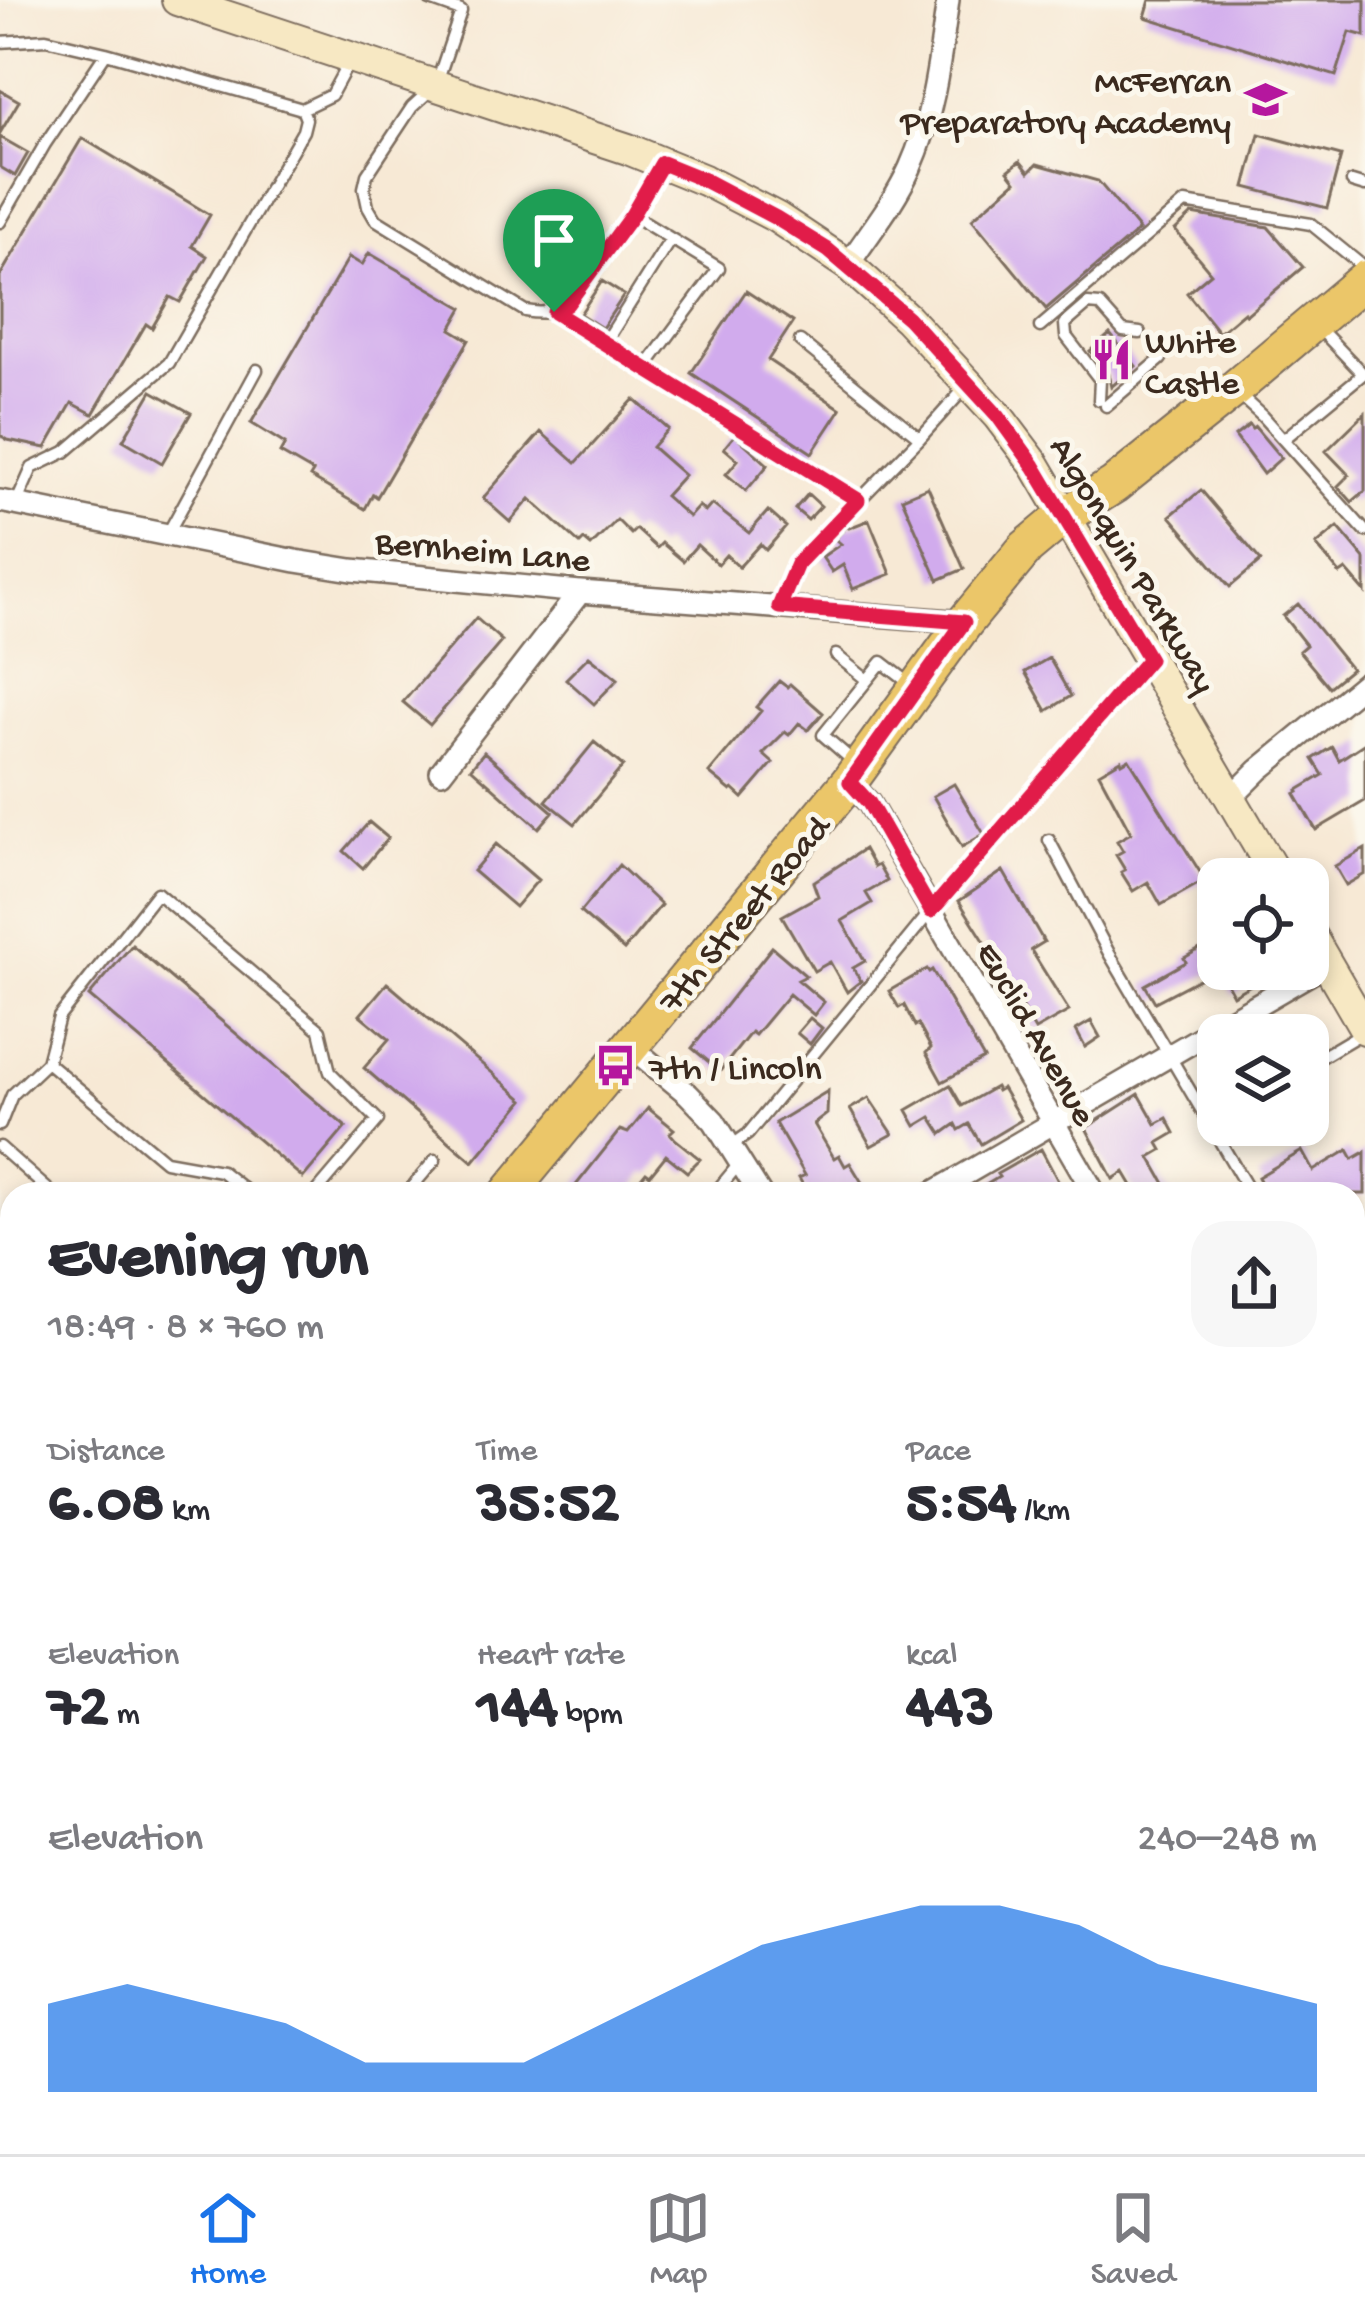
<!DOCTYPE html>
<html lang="en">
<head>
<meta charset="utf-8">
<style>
	:root { --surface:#fff; --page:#f7f7f7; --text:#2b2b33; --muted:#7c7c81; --line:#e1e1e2; --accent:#1a73e8 }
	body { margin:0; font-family:"Gochi Hand",sans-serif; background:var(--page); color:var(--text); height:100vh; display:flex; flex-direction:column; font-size:45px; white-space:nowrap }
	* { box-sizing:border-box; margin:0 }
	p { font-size:39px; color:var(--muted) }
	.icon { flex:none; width:66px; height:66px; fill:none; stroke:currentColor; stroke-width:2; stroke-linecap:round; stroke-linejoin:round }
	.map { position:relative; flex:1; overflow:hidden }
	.panel { position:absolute; left:0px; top:1182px; width:1365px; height:972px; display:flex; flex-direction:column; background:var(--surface); border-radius:36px 36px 0 0; box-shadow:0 6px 18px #0003 }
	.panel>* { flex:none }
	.tools { position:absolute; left:1197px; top:858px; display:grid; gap:24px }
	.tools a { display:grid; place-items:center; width:132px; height:132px; border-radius:24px; background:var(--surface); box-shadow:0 6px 18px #0003; font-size:60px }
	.pin { position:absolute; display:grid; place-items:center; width:102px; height:102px; color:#fff; margin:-123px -51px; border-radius:50% 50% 50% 0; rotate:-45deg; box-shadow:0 0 12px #0007 }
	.pin .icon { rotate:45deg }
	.round { display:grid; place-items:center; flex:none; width:126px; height:126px; border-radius:36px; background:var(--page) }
	.head { display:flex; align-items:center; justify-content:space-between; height:204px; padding:0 48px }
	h1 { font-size:66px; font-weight:700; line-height:90px }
	.metrics { display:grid; grid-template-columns:repeat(3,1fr); gap:18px; height:204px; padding:12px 48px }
	.metrics div { display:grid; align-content:center }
	.metrics b { font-size:60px; font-weight:700 }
	.metrics small { font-size:33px; font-weight:400 }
	.metrics p { font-size:33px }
	.chart { height:336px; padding:24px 48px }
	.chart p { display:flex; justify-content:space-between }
	.chart svg { width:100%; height:216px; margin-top:12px; fill:var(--accent); opacity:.7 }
	.menu { display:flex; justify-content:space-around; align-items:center; height:168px; border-top:3px solid var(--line); background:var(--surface); font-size:33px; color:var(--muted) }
	.menu a { display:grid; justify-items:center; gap:6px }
	.menu .current { color:var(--accent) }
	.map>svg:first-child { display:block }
	.building { fill:#d1abed }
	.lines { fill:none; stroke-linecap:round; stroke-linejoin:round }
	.lane-casing { stroke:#7d6d5e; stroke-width:15 }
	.street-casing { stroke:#7d6d5e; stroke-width:26 }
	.secondary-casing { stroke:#7d6d5e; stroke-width:34 }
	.primary-casing { stroke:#7d6d5e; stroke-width:40 }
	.lane { stroke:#fff; stroke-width:10 }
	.street { stroke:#fff; stroke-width:21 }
	.secondary { stroke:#f7e8c3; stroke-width:30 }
	.primary { stroke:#ebc669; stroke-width:36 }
	.route-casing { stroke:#fff; stroke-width:24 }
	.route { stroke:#e11d48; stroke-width:15 }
	.labels { text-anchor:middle; stroke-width:10; stroke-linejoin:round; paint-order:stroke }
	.poi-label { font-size:36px; fill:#3b2a1e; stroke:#fbf7ec; text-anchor:start }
	.street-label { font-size:36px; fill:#3b2a1e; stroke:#fbf7ec }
</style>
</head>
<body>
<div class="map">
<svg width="1365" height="2154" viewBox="0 0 1365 2154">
	<rect width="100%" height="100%" fill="#fbf7ec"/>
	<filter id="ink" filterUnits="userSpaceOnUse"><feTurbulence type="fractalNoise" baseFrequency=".00833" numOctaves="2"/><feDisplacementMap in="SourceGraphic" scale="24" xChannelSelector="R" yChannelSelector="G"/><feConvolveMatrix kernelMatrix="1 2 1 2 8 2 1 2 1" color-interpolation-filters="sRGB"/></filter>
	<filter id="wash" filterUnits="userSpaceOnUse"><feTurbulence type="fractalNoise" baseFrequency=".004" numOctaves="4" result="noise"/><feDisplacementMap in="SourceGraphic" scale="48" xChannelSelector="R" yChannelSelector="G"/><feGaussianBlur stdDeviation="2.7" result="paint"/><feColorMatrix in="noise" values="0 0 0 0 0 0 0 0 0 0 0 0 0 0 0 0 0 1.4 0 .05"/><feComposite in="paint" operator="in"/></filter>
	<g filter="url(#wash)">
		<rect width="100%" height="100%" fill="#f7e9d5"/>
		<g id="blocks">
			<path class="building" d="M1150,0H1365V36L1350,32L1336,76L1145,17Z
				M0,90L19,101L0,133Z
				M1259,134L1341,156L1327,208L1245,187Z
				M0,137L28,153L15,176L0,167Z
				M82,138L210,215L192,246L207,256L180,302L170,297L152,328L146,324L93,414L72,403L46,448L8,440L0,435V276Z
				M1020,161L1029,172L1037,164L1098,181L1139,230L1046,309L972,219L1016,181L1008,171Z
				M1192,214L1268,227L1303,267L1246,315L1244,312L1219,333L1187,293L1211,273L1175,230Z
				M369,253L463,308L451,329L469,340L377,497L373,494L365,509L310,477L313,472L280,453L285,444L251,423L349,257L362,265Z
				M602,281L624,295L602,328L580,314Z
				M746,291L793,322L768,360L841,409L812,453L691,373Z
				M1110,334L1136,366L1111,387L1108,374L1090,351Z
				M152,391L191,413L162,463L123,440Z
				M634,399L668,429L652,447L684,475L665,496L689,517L699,506L705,512L712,504L749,533L768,511L786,527L766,550L760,544L739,567L726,555L718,564L697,545L683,561L662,543L657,548L636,529L631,534L617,520L591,546L584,540L580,544L530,499L510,522L483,498L541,432L576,463Z
				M1365,413V491L1352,502L1338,486L1349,475L1326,451Z
				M1249,425L1252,429L1255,427L1281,458L1263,474L1235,436Z
				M735,435L768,465L746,491L726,474L738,460L724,448Z
				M928,487L964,569L938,580L902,498Z
				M1201,490L1261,561L1230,587L1170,516Z
				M808,494L821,506L808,520L795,509Z
				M869,520L891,574L853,589L843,565L832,572L822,557L841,544L835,539L847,526L849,528Z
				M1338,527L1365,559V592L1346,570L1340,574L1316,545Z
				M1298,604L1351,669L1329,687L1299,651L1306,645L1283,616Z
				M476,618L502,641L430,725L403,702Z
				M589,656L618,679L594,704L566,679Z
				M1049,658L1071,696L1047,711L1025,672Z
				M779,681L787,687L790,684L823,713L808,730L799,723L789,735L785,732L763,754L773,763L743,798L733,789L731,791L709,773L761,711L756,707Z
				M594,742L623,766L575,824L546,801Z
				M1365,743V801L1316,830L1295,794L1299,792L1298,790L1323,775L1313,759L1332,747L1339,760Z
				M484,752L553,812L539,828L471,768Z
				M1129,759L1205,880L1161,905L1148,882L1133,891L1121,872L1125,870L1116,855L1123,851L1117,841L1131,833L1099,773L1121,760L1122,763Z
				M954,784L984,834L962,847L933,796Z
				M369,822L388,838L363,868L344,851Z
				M496,844L538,880L515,907L473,871Z
				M864,849L874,867L878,865L887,881L866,893L872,903L842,921L865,961L853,968L861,981L847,992L830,962L814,971L782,916L818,896L813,882Z
				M1365,849V874L1346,885L1335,866Z
				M619,865L661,905L624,950L580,912Z
				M1003,871L1044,942L1031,950L1069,1011L1035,1030L1002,974L1004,972L959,901Z
				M1212,942L1218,952V969L1155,1002L1145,985L1186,962L1184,958Z
				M132,945L346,1127L303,1178L89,996Z
				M772,947L806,976L798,980L824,1002L814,1015L789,994L755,1035L751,1032L720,1071L692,1048Z
				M927,969L929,972L932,970L984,1059L942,1082L926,1053L931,1048L918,1024L915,1026L904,1005L899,1008L889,991Z
				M1219,969H1279L1233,995Z
				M387,983L524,1100L473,1162L364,1068L389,1039L360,1015Z
				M810,1018L822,1028L810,1044L797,1033Z
				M1091,1021L1100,1037L1085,1047L1076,1030Z
				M950,1085L962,1106L995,1087L997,1091L1002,1088L1021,1120L981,1144L969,1124L959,1130L956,1124L942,1134L931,1117L916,1126L907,1110Z
				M828,1091L827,1114L814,1124L834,1158L839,1155L845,1166L850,1163L869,1194H808L799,1178L805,1175L775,1123Z
				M1139,1094L1156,1124L1167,1118L1175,1133L1158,1143L1162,1150L1150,1157L1171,1194H1137L1124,1172L1113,1179L1086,1128Z
				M869,1098L893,1134L871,1146L850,1109Z
				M648,1108L674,1129L670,1133L675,1139L700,1159L687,1172L666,1155L650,1175L646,1172L628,1194H569L620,1130L628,1133Z
				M1041,1149L1065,1194H971L999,1177L997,1174Z
				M1348,1150L1353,1159L1365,1152V1194H1267L1258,1177L1302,1151L1313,1171Z"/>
		</g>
	</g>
	<g filter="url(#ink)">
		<use href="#blocks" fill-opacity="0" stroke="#7d6d5e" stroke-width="3"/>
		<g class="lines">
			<defs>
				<path id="lane" d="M430,0L461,11L436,85L412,107L367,175L364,188L368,207L375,219L525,311C542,314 553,313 567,304L632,215L659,168
					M0,42L46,39L106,53
					M1352,182L1365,186
					M632,215L719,268L645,368
					M0,222L45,144L106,53L302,109L331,95L350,60
					M554,312L858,500
					M1040,327L1185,203L1311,224L1365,268
					M800,341L920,438
					M605,343L670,240
					M1240,396L1262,416L1365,531
					M1099,400L1100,380L1066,336L1065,324L1088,304L1100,305L1123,331L1140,333
					M1106,406L1161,359
					M1284,439L1363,374L1320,329
					M16,504L32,468L65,452L169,363L303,131L306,119L302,109
					M167,535L257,370
					M779,607L797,564L920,438L965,388
					M836,655L867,680
					M853,761L823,735L882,662L913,686
					M1049,840L1110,955L1251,1194
					M47,1062L165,1161L221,1171L250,1194
					M1308,1065L1362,1033
					M0,1125L12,1095L47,1062L59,1017L157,893L320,1030L330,1072L378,1120L315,1194
					M731,1146L748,1134L931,911L1146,662
					M0,1147L53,1194
					M406,1194L435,1160
					M714,1194L739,1164
					M1353,1369L1365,1389
					M0,1373L12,1391
					M0,2046L12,2031"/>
				<path id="street" d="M848,265C869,233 894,203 910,168C934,115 940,57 948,0
					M0,501L296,561L352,570L580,592L965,622
					M441,772L580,592
					M849,782L869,803L1095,1194
					M1231,798L1259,770L1365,683
					M630,1046L688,1094L714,1121L760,1194
					M931,1194L1327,964
					M1353,1465L1365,1458
					M1353,1640L1365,1661
					M273,2142L280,2154
					M592,2142L599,2154
					M975,2142L982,2154
					M1309,2142L1316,2154
					M155,2154L176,2142"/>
				<path id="secondary" d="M177,0L628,149L704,180L776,217L848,265L907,318L998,416L1035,465L1278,879
					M1308,931L1365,1029"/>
				<path id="primary" d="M508,1194L849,782L965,622L1026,548L1063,517L1114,485L1233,390L1365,279
					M0,1806L12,1791"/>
			</defs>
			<use href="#lane" class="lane-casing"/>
			<use href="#street" class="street-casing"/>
			<use href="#secondary" class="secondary-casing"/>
			<use href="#primary" class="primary-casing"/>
			<use href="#lane" class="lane"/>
			<use href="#street" class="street"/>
			<use href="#secondary" class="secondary"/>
			<use href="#primary" class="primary"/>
		</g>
	</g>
	<g class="lines" filter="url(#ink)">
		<defs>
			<path id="route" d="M662,163L704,180L776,218L828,250L908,318L998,416L1034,466L1149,659L931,911L869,803L850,782L964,622L779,607L797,564L858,500L554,312L567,304L632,215Z"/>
		</defs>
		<use href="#route" class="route-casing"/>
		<use href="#route" class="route"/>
	</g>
	<defs>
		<symbol id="school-bare" viewBox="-9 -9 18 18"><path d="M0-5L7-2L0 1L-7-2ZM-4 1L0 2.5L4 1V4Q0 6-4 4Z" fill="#b5179e" stroke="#fbf7ec" stroke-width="2.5" paint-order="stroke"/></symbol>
		<symbol id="restaurant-bare" viewBox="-9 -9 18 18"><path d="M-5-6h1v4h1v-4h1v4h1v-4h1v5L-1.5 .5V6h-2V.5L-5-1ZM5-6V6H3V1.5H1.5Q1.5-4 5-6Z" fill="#b5179e" stroke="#fbf7ec" stroke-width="2.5" paint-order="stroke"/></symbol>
		<symbol id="bus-bare" viewBox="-9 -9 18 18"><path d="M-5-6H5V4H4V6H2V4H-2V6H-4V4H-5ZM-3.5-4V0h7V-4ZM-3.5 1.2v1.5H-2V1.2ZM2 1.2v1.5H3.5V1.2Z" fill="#b5179e" stroke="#fbf7ec" stroke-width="2.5" paint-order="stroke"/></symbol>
	</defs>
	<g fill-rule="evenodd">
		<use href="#school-bare" x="1236" y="70" width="59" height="59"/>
		<use href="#restaurant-bare" x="1082" y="330" width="59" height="59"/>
		<use href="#bus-bare" x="586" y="1036" width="59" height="59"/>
	</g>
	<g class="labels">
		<g class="poi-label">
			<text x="1231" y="91" text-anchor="end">McFerran<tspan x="1231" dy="41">Preparatory Academy</tspan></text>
			<text x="1145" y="352">White<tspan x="1145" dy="41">Castle</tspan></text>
			<text x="649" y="1078">7th / Lincoln</text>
		</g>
		<g class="street-label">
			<text transform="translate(483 548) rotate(5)" y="13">Bernheim Lane</text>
			<text transform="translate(1136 563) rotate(59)" y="13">Algonquin Parkway</text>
			<text transform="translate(742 912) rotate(-50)" y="13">7th Street Road</text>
			<text transform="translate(1039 1032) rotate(60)" y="13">Euclid Avenue</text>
		</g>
	</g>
</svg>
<div class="tools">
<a><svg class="icon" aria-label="locate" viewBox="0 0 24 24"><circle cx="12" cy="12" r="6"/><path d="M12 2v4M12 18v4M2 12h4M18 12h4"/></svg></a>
<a><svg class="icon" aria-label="layers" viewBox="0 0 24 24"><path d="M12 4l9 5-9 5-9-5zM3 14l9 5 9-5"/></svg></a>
</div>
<div class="pin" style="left:554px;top:312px;background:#1e9e55"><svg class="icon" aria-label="arrive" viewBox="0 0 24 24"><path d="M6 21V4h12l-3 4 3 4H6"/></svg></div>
<section class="panel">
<div class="head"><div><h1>Evening run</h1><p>18:49 · 8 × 760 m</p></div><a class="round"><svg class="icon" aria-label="share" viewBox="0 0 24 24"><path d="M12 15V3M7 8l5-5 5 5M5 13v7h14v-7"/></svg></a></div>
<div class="metrics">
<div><p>Distance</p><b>6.08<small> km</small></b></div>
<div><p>Time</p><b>35:52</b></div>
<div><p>Pace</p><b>5:54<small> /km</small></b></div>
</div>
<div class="metrics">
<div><p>Elevation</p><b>72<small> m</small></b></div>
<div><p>Heart rate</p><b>144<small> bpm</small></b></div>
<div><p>kcal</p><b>443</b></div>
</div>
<div class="chart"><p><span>Elevation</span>240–248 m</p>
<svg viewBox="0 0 160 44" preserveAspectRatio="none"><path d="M0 44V26L10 22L20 26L30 30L40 38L50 38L60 38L70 30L80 22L90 14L100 10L110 6L120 6L130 10L140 18L150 22L160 26V44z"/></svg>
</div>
</section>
</div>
<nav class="menu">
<a class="current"><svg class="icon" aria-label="home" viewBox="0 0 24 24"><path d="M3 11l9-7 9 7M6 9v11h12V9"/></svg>Home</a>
<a><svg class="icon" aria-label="map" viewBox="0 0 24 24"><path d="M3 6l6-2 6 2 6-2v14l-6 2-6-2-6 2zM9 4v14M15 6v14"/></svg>Map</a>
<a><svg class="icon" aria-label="saved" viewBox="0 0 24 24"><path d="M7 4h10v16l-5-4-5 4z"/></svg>Saved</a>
</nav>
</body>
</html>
